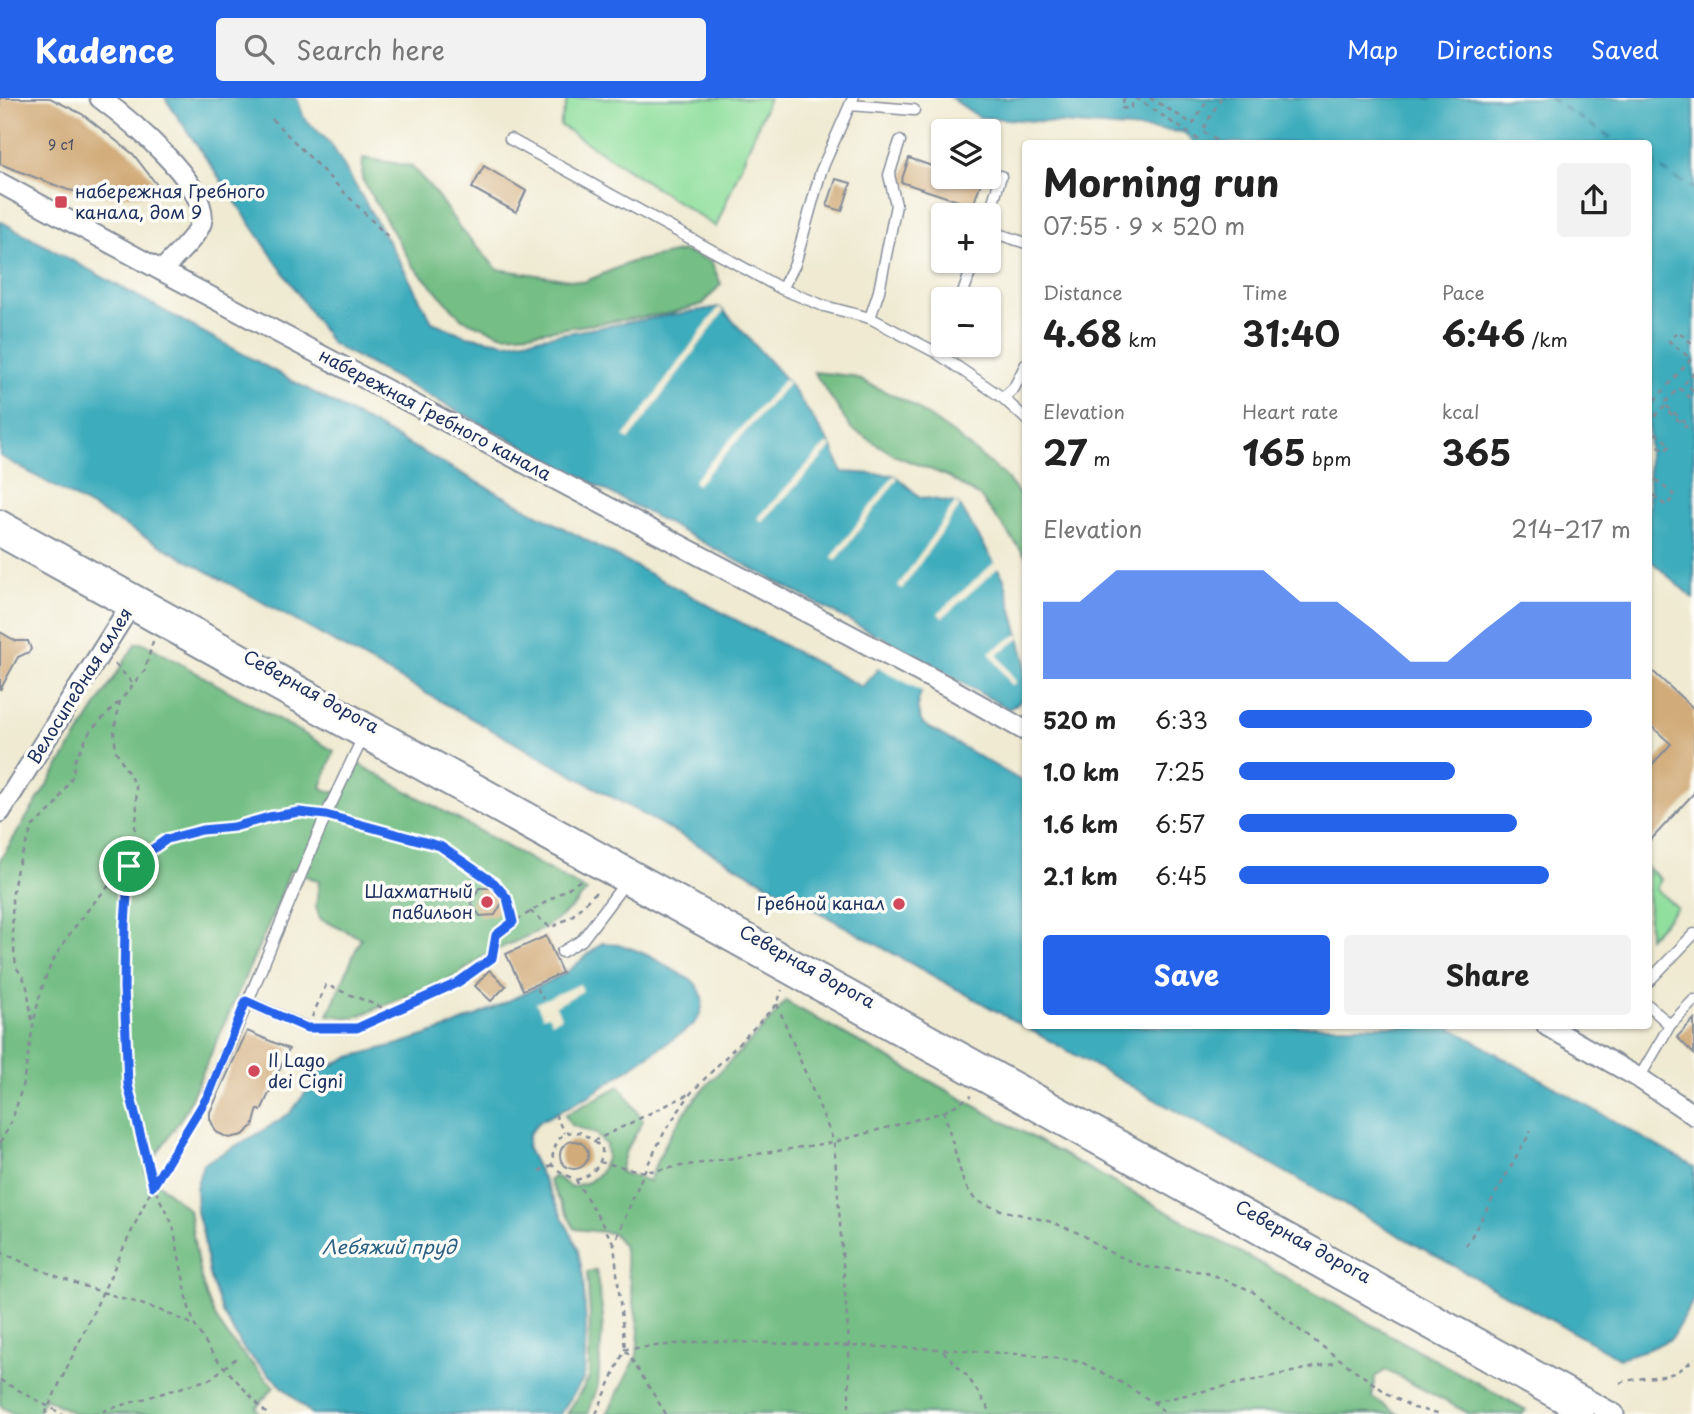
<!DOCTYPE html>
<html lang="en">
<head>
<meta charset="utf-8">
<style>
	:root { --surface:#fff; --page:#f2f2f2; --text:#222; --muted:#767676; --accent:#2563eb }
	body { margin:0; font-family:"Playpen Sans",sans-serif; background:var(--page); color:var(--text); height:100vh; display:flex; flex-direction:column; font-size:26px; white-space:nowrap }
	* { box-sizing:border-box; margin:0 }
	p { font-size:23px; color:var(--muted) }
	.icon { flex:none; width:38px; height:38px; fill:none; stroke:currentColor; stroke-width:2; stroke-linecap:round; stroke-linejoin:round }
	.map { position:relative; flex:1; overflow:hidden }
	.side { position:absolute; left:1022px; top:42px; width:630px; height:889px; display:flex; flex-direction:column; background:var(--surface); border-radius:7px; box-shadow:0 2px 5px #0004 }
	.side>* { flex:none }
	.fabs { position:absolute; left:931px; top:21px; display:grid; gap:14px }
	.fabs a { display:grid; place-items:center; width:70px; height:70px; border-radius:7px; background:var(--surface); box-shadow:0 2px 5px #0004; font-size:35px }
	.pin { position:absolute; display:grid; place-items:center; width:60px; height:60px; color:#fff; margin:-30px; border:4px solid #fff; border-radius:50%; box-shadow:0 2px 7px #0007 }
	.round { display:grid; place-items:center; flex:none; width:74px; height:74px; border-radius:7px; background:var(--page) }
	.summary { display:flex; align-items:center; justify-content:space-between; height:119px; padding:0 21px }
	h1 { font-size:38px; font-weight:700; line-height:52px }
	.metrics { display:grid; grid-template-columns:repeat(3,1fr); gap:10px; height:119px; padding:7px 21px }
	.metrics div { display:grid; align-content:center }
	.metrics b { font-size:35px; font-weight:700 }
	.metrics small { font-size:19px; font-weight:400 }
	.metrics p { font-size:19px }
	.chart { height:196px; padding:14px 21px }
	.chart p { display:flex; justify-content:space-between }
	.chart svg { width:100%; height:126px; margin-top:7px; fill:var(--accent); opacity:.7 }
	.button { display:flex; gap:14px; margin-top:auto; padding:14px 21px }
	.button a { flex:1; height:80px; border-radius:7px; background:var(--accent); color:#fff; font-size:28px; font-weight:700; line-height:80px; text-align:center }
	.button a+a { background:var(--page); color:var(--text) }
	ul { padding:0 21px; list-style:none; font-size:23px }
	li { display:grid; grid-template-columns:112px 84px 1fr; align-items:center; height:52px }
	li i { height:18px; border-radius:9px; background:var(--accent) }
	header { display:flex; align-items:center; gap:42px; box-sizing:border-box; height:98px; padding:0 35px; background:var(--accent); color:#fff }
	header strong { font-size:33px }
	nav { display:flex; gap:38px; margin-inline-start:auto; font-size:24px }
	.search { width:490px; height:63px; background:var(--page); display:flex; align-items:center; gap:18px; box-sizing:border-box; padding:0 24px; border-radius:7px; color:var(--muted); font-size:26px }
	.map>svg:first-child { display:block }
	.green { fill:#91df9e; stroke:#56877e; stroke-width:2 }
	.forest { fill:#74be85; stroke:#487672; stroke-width:2 }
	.water { fill:#3eacbc; stroke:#2c6e8d; stroke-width:2 }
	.pier { fill:#efead1 }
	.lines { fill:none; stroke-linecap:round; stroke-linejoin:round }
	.ferry { stroke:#296184; stroke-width:2; stroke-dasharray:9 7; stroke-linecap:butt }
	.building { fill:#d1ab79 }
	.service-casing { stroke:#858c98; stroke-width:13 }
	.minor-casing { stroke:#858c98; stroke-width:23 }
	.path { stroke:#858c98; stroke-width:2.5; stroke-dasharray:5 5; stroke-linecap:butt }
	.service { stroke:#fff; stroke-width:10 }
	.minor { stroke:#fff; stroke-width:19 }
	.route-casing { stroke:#fff; stroke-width:14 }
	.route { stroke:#2563eb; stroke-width:9 }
	.poi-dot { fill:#d1495b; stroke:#fdfcf7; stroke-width:2.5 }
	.labels { text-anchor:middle; stroke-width:7; stroke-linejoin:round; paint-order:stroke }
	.number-label { font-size:14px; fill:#484e65 }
	.poi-label { font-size:18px; fill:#1b2f5e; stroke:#fdfcf7; text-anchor:start }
	.street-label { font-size:18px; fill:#1b2f5e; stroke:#fdfcf7 }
	.water-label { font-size:19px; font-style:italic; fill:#296184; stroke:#fdfcf7 }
</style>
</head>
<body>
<header>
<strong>Kadence</strong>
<div class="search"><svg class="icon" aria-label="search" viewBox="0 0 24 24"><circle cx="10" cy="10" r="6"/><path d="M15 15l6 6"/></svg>Search here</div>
<nav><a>Map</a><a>Directions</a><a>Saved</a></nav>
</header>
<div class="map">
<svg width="1694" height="1316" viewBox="0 0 1694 1316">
	<rect width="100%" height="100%" fill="#fdfcf7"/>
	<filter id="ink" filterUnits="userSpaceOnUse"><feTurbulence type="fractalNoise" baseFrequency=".0143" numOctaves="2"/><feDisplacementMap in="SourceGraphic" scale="14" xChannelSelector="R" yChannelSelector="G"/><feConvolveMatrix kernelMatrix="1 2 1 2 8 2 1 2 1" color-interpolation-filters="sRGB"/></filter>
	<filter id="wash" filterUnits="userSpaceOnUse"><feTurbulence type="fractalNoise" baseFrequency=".00686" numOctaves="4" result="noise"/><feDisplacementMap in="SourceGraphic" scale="28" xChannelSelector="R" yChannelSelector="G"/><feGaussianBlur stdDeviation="1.57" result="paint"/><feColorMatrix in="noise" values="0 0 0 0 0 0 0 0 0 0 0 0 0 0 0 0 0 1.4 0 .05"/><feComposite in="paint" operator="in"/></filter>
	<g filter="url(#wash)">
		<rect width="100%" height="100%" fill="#efead1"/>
		<path class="green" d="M568,0H769L716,129L560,27Z
			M1648,770L1661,781L1656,791L1677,810L1649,840Z"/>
		<path class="forest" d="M363,60L411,68L433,92L460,130L497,171L584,184L631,164L683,153L711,163L721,186L703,206L671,215L531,235L503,237L462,221L413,168L362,81Z
			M814,274L852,278L908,304L955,337L1004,377L1025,403V457L981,400L947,378L896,358L851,330Z
			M136,545H144L334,653L321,689L327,693H340L355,664L587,793L569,812L543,831L487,856L454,879L353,920L328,917L361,840L320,821L316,809L319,783L290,772L279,803L185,1014L145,1074L189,1112C195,1147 198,1186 215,1218C229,1245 254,1267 274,1289L256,1310L261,1316H75L45,1300L37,1316H14L0,1308V762Z
			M785,903L1526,1312L1521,1316H1470L1386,1272L1375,1279L1372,1299L1398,1316H607L637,1258L639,1232L623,1147L613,1135L575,1131L549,1083L555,1078L571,1089L589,1084L600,1075L607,1059L606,1047L596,1036L571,1027L565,1017L620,988L643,1023L625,1055L620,1074L649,1083C660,1053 676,1024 697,999C724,965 760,939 785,903Z
			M596,1172L603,1218L598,1287L588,1316H567L589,1280L590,1216L587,1174Z"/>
		<path class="water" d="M165,0H297L304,20L331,46L399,162L432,224L467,238L507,245L719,209L724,213L789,285L832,349L842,374L894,377L920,399L955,405L960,408L1004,481L1025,562V600L1009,611L936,570C924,588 910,605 923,626L1025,685L1026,928H1448L1694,1069V1201L1671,1241L1646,1252L1619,1260L0,358V123L481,386L862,589L881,568L893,546L332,246Z
			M951,0H1694V501L1649,461L1648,46L1196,45L1183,34L979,19Z
			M602,845C637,846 664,867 694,884C707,899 705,913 692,928L589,998L539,1024L529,1036L527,1049L577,1148L583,1179L586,1228L584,1280L560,1316H311L245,1253L223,1216L209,1177L203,1136L197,1114L196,1090L203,1066L261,1034L290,1015L322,973L346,960L399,946L448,930L498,908L566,875Z"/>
		<path class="pier" d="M719,209L724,213L629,342L624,339Z
			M785,281L789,285L697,387L693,383Z
			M827,345L832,349L762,424L758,420Z
			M894,377L898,380L836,463L832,459Z
			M955,405L960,408L902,491L898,488Z
			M995,464L999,469L942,520L938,515Z
			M1018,536L1021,540L997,556L1016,584L1012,588L989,554Z
			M877,537L953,579L951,582L929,588L925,595L876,568L889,547L875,540Z
			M580,886L583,893L556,908L561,919L552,924L548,917L543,919L536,905Z"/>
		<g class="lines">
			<path class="ferry" d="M1549,0L1621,46
				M1648,63L1694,91"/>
		</g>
		<g id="blocks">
			<path class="building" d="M0,0H50L82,16L133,56L164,96L110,99L68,92L0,66Z
				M909,60L943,72V79H964L981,84L973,108L901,84Z
				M484,68L526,93L516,114L472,90Z
				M836,81L851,85L842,113L827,108Z
				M0,534L16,543H28L31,551L29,554L18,559L0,592Z
				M1648,569L1694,611V695L1648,745V671L1671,646L1648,625Z
				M479,790H495L503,803L495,817L480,818L471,805Z
				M546,838L562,875L523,892L506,856Z
				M489,872L506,888L491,903L475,888Z
				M1694,921V956L1677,939Z
				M247,933L289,951L261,1013L258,1011L253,1028L243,1037L229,1040L216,1034L210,1021V1014Z
				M560 1057a14 14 0 1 1 28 0a14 14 0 1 1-28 0Z"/>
		</g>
	</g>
	<g filter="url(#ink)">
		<use href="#blocks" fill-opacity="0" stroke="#858c98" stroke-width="2"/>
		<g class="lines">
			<defs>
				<path id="service" d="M850,7L914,12
					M510,41L782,191L824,208L870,220L937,255L1003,300L1026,321
					M989,117L1001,78
					M989,133L1026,145
					M782,191L795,166L821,73L853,0
					M961,201L974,163
					M870,220L879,193L896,107L889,77L900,43
					M937,255L943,245
					M1003,300L1014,290L1026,266
					M562,854L582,842L625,785
					M1648,884L1694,836
					M246,903L308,930
					M1670,927L1694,902
					M1639,980L1670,927L1648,907
					M209,996L326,717L364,637"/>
				<path id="minor" d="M100,0C127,20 207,85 202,122C200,137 172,160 162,173
					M0,85L162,173L948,589L1026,633
					M0,422L1614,1316
					M0,439L1583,1316
					M0,714L134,502
					M1547,928L1639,980L1694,1017"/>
			</defs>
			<use href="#service" class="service-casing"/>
			<use href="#minor" class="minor-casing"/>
			<path class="path" d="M1124,0L1122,10L1131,11L1134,0
				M1136,0L1205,46
				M1150,0L1193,26L1209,0
				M1221,0L1202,33L1222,46
				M272,21L391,142
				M1694,274L1685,285L1694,293
				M1648,310L1691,261L1669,243L1678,233L1694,247
				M1648,326L1663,309L1686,329L1688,327L1664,306L1679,290L1694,303
				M1648,328L1670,347L1665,353L1648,339
				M1648,375L1675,398L1666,408L1648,392
				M153,543L145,572L120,603L114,633L116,653L136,689L137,716L129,768L125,826L128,987L153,1088L173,1127L189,1210L195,1228L214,1258L267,1316
				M115,566L134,587
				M338,720L440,748L494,785L507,801L513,824
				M530,813L551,830L572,818L598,792
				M537,890L543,901
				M777,906L834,1044L849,1248V1316
				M312,919L326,887L396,915
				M32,922L27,889L23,879L16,869L13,842L12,800L17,770L33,728L55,708L73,677L75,662L90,633L118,605
				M319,930L357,931L396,915L457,885L492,860L496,837L503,831L581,782
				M944,1014L971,998
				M555,1016L564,1035
				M0,1045C32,992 25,933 47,876C62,837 130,754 170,740C191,733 212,733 233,729C261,725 282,712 311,715
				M600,1064L644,1074L834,1044L944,1014L964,1086L976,1103L1001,1112L1052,1124L1083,1137L1107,1153L1145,1169L1206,1174L1252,1193L1298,1231L1388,1296L1414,1310L1442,1316
				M539,1073L552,1067
				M576,1082C592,1078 603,1067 602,1050L594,1043
				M614,1146L576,1082L562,1075L552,1067C552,1054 555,1045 564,1035L580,1034L594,1043L689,996
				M1466,1148L1531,1033
				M0,1153C33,1170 67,1183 102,1194C135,1204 165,1212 195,1228
				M943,1253L968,1279L992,1316
				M0,1282L62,1316
				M1620,1285C1649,1275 1671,1286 1694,1260
				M1153,1304L1338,1264
				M45,1316L153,1088L202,1008
				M93,1316L210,1281L239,1258
				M596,1316L625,1251L707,1243L941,1251L1033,1257L1081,1264L1122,1285L1153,1304L1167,1316
				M666,1316L625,1251L614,1146L644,1074L666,1031L691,995L777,906L782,892"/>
			<use href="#service" class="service"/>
			<use href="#minor" class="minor"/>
		</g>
	</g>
	<g class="lines" filter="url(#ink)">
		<defs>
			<path id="route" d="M299,714L326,717L440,748L494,785L507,800L513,824L496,837L492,860L457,885L357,930H307L246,903L209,996L153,1088L128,987L124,889L125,826L129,768L167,741L202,732L234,729L269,719Z"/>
		</defs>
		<use href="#route" class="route-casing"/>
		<use href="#route" class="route"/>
	</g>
	<g class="poi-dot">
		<rect x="54" y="97" width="14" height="14" rx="3.5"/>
		<circle cx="487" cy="804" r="7"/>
		<circle cx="899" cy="806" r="7"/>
		<circle cx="254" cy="973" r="7"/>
	</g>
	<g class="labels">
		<g class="number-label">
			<text x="61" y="52">9 с1</text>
		</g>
		<g class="poi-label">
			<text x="75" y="100">набережная Гребного<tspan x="75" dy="21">канала, дом 9</tspan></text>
			<text x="473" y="800" text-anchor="end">Шахматный<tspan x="473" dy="21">павильон</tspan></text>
			<text x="885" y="812" text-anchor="end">Гребной канал</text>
			<text x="268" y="969">Il Lago<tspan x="268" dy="21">dei Cigni</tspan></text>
		</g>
		<g class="street-label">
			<text transform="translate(435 317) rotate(28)" y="6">набережная Гребного канала</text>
			<text transform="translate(80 588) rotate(-58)" y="6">Велосипедная аллея</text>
			<text transform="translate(311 594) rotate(29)" y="6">Северная дорога</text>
			<text transform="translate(807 869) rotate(29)" y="6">Северная дорога</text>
			<text transform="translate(1303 1144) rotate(29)" y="6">Северная дорога</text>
		</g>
		<g class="water-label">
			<text x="389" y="1156">Лебяжий пруд</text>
		</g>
	</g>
</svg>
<div class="fabs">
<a><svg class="icon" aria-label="layers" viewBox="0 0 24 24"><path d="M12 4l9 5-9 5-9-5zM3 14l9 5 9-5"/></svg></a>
<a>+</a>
<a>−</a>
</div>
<div class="pin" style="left:129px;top:768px;background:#1e9e55"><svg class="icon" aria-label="arrive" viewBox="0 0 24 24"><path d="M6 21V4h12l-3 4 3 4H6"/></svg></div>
<section class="side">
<div class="summary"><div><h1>Morning run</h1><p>07:55 · 9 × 520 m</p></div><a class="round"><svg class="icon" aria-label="share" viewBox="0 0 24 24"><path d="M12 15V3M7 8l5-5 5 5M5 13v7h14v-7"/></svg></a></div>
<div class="metrics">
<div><p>Distance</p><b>4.68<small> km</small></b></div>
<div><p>Time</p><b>31:40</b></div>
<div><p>Pace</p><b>6:46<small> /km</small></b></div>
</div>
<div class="metrics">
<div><p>Elevation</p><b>27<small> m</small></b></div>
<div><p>Heart rate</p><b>165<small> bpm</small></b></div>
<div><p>kcal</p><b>365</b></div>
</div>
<div class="chart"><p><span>Elevation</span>214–217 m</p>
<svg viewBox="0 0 160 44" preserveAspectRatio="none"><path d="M0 44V17L10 17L20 6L30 6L40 6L50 6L60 6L70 17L80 17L90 27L100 38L110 38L120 27L130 17L140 17L150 17L160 17V44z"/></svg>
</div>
<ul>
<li><b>520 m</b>6:33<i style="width:90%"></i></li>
<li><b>1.0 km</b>7:25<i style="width:55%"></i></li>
<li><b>1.6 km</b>6:57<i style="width:71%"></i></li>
<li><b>2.1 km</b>6:45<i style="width:79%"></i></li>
</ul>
<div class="button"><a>Save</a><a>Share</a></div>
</section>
</div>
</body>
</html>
